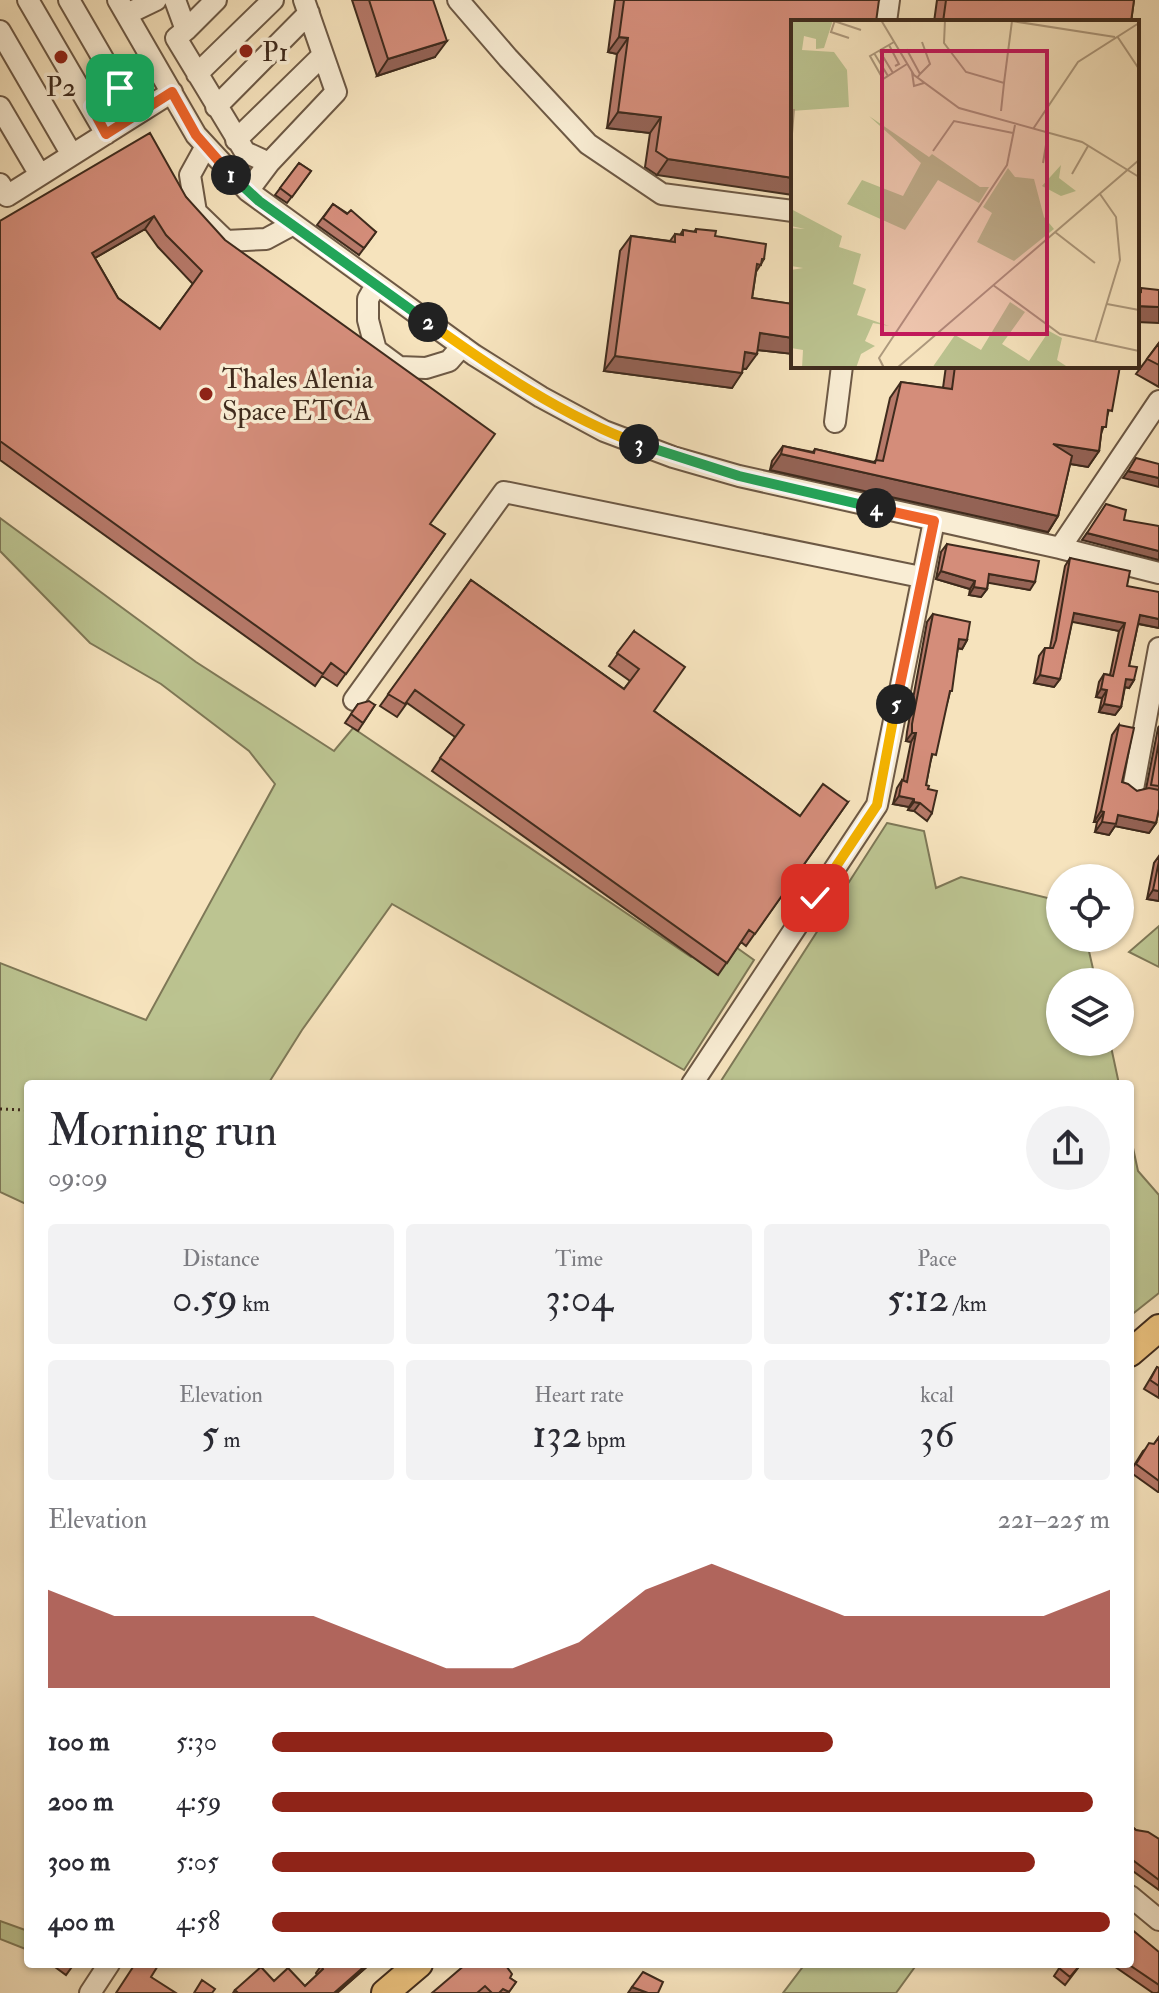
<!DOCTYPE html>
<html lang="en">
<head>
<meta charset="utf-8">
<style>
	:root { --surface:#fff; --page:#f2f2f3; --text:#2b2b33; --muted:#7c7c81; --accent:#8f2418 }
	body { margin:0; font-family:"IM FELL Double Pica",serif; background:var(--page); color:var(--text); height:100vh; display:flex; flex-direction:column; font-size:30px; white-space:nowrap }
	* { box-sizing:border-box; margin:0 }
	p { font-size:26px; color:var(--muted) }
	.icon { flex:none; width:44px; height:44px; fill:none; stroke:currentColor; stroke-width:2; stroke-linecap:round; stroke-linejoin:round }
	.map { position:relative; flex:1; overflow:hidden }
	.panel { position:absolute; left:24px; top:1080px; width:1110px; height:888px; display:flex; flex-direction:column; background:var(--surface); border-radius:8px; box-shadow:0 2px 6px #0004 }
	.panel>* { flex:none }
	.buttons { position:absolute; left:1046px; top:864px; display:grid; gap:16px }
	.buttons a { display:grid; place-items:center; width:88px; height:88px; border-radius:50%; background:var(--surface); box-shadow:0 2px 6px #0004; font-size:40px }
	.pin { position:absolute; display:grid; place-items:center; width:68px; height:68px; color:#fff; margin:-34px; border-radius:16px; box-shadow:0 4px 12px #0006 }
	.km { position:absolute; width:40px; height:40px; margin:-20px; border-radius:50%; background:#222; color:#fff; font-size:22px; line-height:40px; text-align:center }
	.round { display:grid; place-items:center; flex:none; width:84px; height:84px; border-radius:42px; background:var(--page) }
	.overview { display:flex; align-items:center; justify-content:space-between; height:136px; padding:0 24px }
	h1 { font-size:44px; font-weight:600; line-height:60px }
	.figures { display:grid; grid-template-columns:repeat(3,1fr); gap:12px; height:136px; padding:8px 24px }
	.figures div { display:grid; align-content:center; border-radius:8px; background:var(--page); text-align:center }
	.figures b { font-size:40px; font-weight:600 }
	.figures small { font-size:22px; font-weight:400 }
	.figures p { font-size:22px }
	.chart { height:224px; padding:16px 24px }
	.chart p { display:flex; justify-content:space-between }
	.chart svg { width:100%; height:144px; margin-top:8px; fill:var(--accent); opacity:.7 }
	ul { padding:0 24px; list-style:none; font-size:26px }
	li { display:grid; grid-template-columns:128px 96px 1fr; align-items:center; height:60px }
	li i { height:20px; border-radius:10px; background:var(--accent) }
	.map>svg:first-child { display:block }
	.green { fill:#bcc491; stroke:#7e7857; stroke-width:2 }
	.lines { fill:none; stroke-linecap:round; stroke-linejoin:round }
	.minor-casing { stroke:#6d5945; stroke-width:24 }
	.major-casing { stroke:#3f2b1d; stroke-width:30 }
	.path { stroke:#3f2b1d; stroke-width:3; stroke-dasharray:2 4; stroke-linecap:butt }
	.minor { stroke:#f9edd4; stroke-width:20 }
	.major { stroke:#ebc27e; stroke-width:26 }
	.wall { fill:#b67969; stroke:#3f2b1d; stroke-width:2; fill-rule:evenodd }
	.shaded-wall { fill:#946355; stroke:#3f2b1d; stroke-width:2 }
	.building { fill:#d48d7a; stroke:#3f2b1d; stroke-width:2; fill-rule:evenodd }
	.split-1-casing { stroke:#fff; stroke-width:16 }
	.split-2-casing { stroke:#fff; stroke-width:16 }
	.split-3-casing { stroke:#fff; stroke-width:16 }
	.split-4-casing { stroke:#fff; stroke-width:16 }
	.split-5-casing { stroke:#fff; stroke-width:16 }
	.split-6-casing { stroke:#fff; stroke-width:16 }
	.split-1 { stroke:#f0652b; stroke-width:10 }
	.split-2 { stroke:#22a559; stroke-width:10 }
	.split-3 { stroke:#f5b400; stroke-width:10 }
	.split-4 { stroke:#22a559; stroke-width:10 }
	.split-5 { stroke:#f0652b; stroke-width:10 }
	.split-6 { stroke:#f5b400; stroke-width:10 }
	.poi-dot { fill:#8f2418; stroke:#f9edd4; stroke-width:3 }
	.labels { text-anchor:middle; stroke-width:7; stroke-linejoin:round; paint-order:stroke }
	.poi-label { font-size:28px; fill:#3f2b1d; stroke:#f9edd4; text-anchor:start }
	.inset-road { fill:none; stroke:#ad997d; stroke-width:2 }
	.view { fill:#c2185b; fill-opacity:0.15; stroke:#c2185b; stroke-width:4 }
	.inset-edge { fill:none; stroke:#3f2b1d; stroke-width:4 }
</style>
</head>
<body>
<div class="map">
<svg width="1159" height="1993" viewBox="0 0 1159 1993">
	<rect width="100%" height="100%" fill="#f6e3bd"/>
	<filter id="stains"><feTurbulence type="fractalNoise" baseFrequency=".0025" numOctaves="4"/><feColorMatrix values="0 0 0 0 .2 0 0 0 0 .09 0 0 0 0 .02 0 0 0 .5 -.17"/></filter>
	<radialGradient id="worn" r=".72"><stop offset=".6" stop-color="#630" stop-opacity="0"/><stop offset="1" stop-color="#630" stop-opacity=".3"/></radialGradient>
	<path class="green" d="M0,518L196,662L334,751L353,728L691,957L712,930L754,960L684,1070L392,904L302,1030L268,1084H28V1205L0,1192V963L146,1020L275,784L249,751L161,684L90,643L0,551Z
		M887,823L924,831L936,888L961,877L1060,901V938H1086L1096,982H1060V1042H1110L1119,1084H719Z
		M1159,926V967L1129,952Z
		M1130,1134L1138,1171L1159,1195V1293L1130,1316Z
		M0,1921L28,1931V1950L0,1939Z
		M805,1964H917L896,1993H783Z"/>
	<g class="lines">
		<defs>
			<path id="minor" d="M28,0L106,134
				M69,0L120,88L91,106
				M118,0L196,135L248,191L474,355L541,397L604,431L673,457L739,476L1060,548L1159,573
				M175,0L186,30L176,38L245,152L269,163L248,191
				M458,0L508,58L588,144L662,194L793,211
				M127,14L156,0
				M886,22L889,0
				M186,30L216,0
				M0,31L72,155
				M197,74L273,0
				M0,107L40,175
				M216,107L309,13
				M236,140L323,55
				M206,146L190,175L196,212L226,241L266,239L292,225
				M269,163L336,92L304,0
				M0,184L7,196L172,92
				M376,285L368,299V320L376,350L399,367L426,368L449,361L462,346
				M835,422L842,366
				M1060,548L1159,401
				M354,700L504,492L921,577
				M1133,789L1159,648
				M692,1084L877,805L934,521
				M1130,1896L1159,1920
				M90,1993L109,1964"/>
			<path id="major" d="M1130,1353L1159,1328
				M385,1993L419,1964"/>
		</defs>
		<use href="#minor" class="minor-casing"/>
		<use href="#major" class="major-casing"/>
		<path class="path" d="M0,1109L28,1110"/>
		<use href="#minor" class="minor"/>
		<use href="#major" class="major"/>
	</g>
	<path class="wall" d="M352,0H433L435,57L377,76Z
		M615,0H879L657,175L645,167L650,133L607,128L617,54L608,52Z
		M937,0H1134L1131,22H934Z
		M299,163L311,171L287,203L275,195Z
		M186,197L430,524L445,534L337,686L322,676L315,686L0,460V221ZM145,229L158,247L193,284L160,329L118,298L95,258Z
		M333,204L376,232L359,255L317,225Z
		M696,229L764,259L756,272L752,298L793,304V354L757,350L746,369H743L732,388L604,371L620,251L631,236L670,241L675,234L680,235L683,230L694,232Z
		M1159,343V387L1136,374Z
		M946,366H1120L1107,417L1101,434L1099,451L1088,467L1070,464L1058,516L1048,532L770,470L772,461L783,446L813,452L815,449L874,462L876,460L890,398L901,382L943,388Z
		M947,544L1030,590L988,582L987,589L981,597L969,595L970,589L936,579L941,552Z
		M1070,558L1127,586L1159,628L1138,624L1129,666L1134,680L1129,688L1125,687L1121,707L1115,715L1099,712L1102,698L1096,697L1099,682L1104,674L1110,675L1119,631L1072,621L1060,679L1054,687L1034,683L1039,656L1045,648H1050L1065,566Z
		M471,580L624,689L630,681L609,666L634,631L654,711L800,816L848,802L746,946L741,942L718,975L432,771L455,737L407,703L397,717L380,706Z
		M933,614L967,640L962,649L958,648L949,696L930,763L926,785L928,789L932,813L927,821L914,811L908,810L909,807L893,804L897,788L902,780L903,781L911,742L906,741L907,732L927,622Z
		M358,704L375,705L358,731L345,723Z
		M1119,725L1122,782L1137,791L1146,789L1158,728L1159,726V809L1156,823L1149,833L1115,826L1109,835L1095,832L1097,822H1094L1112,735Z
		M1159,856V901L1147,899L1154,863Z
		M1157,1367L1159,1368V1398L1144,1389Z
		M1159,1437V1492H1158L1130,1472L1143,1451L1154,1444Z
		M1130,1825L1136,1830L1159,1839V1890L1130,1869Z
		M1159,1952V1991L1158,1993H1153L1111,1964H1130Z
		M57,1964H74L66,1975L55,1967Z
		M370,1964L337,1993H233L235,1990L274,1981L305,1986L317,1975L316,1973L321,1966Z
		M510,1964L507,1968L510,1978L516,1982L508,1993H432Z
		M1062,1964H1081L1065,1985L1054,1976Z"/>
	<path class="shaded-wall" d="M619,37L628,38L617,54L608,52Z
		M447,41L435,57L377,76L388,59Z
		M618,112L661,117L650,133L607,128Z
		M668,159L793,178V195L657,175Z
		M154,216L145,229L83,265L92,253Z
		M1137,306L1159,307V323L1137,322Z
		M760,333L793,338V354L749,349Z
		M745,352L757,354L746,369L734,367Z
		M615,356L742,373L732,388L604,371Z
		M1053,444L1099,451L1088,467L1042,459Z
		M781,454L1058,516L1048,532L770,470Z
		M1128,471L1159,478V487L1123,478Z
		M1087,533L1159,551V560L1082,540Z
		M941,571L975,581L970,589L936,579Z
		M989,574L1035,582L1030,590L984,582Z
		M974,587L987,589L981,597L969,595Z
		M1074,613L1125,623L1119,631L1068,621Z
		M1140,615L1159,619V628L1135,623Z
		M959,639L967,640L962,649L953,647Z
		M1040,675L1060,679L1054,687L1034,683Z
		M1126,679L1134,680L1129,688L1121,686Z
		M1101,689L1107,690L1102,698L1096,697Z
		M1104,704L1121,707L1115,715L1099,712Z
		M912,733H916L911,742L906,741Z
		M899,796L914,799L909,807L893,804Z
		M914,802L920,803L914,811L908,810Z
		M1101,811L1104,812L1097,822H1094Z
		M1118,815L1156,823L1149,833L1115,826L1109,835L1095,832L1102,822Z
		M1153,890L1159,891V901L1147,899Z
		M367,1964H370L337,1993H334Z
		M632,1987L648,1993H628Z"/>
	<path class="building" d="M369,0H433L447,41L388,59Z
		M624,0H879L876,22H793V178L668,159L656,151L661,117L618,112L628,38L619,37Z
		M946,0H1134L1131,22H943Z
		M150,133L186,197L225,240L495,434L430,524L445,534L346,674L331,663L323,674L0,441V221ZM154,216L166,235L202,271L160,329L118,298L92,253Z
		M299,163L311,171L292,197L280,188Z
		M333,204L347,214L351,210L376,232L364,248L323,218Z
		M696,229L716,231L715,236L766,244L764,259H762L761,265L757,264L752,298L793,304V338L760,333L757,354L745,352L742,373L615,356L631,236L675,242V234L683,235V230L696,232Z
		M1141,288L1159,290V307L1137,306V291L1141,292Z
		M1159,343V365L1147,359Z
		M955,366H1120L1112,411L1108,410L1106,427H1102L1099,451L1053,444L1072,456L1058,516L781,454L783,446L814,453L815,449L875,463L876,460L883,461L901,382L952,389Z
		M1136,458L1159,464V478L1128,471Z
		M1106,504L1126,510L1124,520L1159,526V551L1087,533Z
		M947,544L1039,561L1035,582L989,574L987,589L974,587L975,581L941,571Z
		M1070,558L1130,571L1127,586L1159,592V619L1140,615L1129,666L1137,667L1134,680L1126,679L1121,707L1104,704L1107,690L1101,689L1104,674L1113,676L1125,623L1074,613L1060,679L1040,675L1045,648H1053L1056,640Z
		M471,580L624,689L639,669L617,653L634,631L685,667L654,711L800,816L823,784L848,802L755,934L749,930L727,963L440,758L464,725L415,690L405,704L388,694Z
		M933,614L970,622L967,640L959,639L952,691H950L936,755L932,754L926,785L929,786L928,789L937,791L932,813L920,803L914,802V799L899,796L902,780L907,782L916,733H912V724Z
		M369,701L375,705L363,723L351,714L358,704Z
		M1119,725L1134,728L1122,782L1128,784L1137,791L1149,788L1159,790V809L1156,823L1118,815L1116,824L1102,822L1104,812L1101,811Z
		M1159,741V786L1151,785Z
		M1159,861V891L1153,890Z
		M1157,1367L1159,1368V1386L1150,1380Z
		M1159,1437V1481L1136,1464L1149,1443L1154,1444Z
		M1130,1825L1136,1830L1148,1832L1159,1839V1880L1130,1858Z
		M1130,1928L1159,1952V1985L1128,1964H1130Z
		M135,1964H159L151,1977L176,1993H116Z
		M323,1964H367L334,1993H238L235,1990L261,1967L274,1981L288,1968L305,1986L323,1969L321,1966Z
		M466,1964H510L507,1967L512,1974L510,1978L516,1982L509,1992L503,1989L499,1993H492L485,1986L477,1993H432Z
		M1062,1964H1081L1070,1977L1059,1968Z
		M643,1972L663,1982L658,1993H648L632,1987Z
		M202,1980L215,1989L212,1993H194Z"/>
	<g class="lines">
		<defs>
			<path id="split-1" d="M120,88L91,106L106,134L172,92L196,135L231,175"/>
			<path id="split-2" d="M231,175L259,201L428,322"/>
			<path id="split-3" d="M428,322C494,369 562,416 639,444"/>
			<path id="split-4" d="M639,444L739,476L876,508"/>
			<path id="split-5" d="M876,508L934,521L896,704"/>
			<path id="split-6" d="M815,898L877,805L896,704"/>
		</defs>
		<use href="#split-1" class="split-1-casing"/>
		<use href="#split-2" class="split-2-casing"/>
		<use href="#split-3" class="split-3-casing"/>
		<use href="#split-4" class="split-4-casing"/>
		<use href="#split-5" class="split-5-casing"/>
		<use href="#split-6" class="split-6-casing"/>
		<use href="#split-1" class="split-1"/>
		<use href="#split-2" class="split-2"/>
		<use href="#split-3" class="split-3"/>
		<use href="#split-4" class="split-4"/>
		<use href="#split-5" class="split-5"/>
		<use href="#split-6" class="split-6"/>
	</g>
	<g class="poi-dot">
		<circle cx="246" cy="51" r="8"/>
		<circle cx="61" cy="57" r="8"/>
		<circle cx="206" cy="394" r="8"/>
	</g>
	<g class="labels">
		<g class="poi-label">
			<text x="262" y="61">P1</text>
			<text x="61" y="96" text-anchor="middle">P2</text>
			<text x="222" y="388">Thales Alenia<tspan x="222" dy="32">Space ETCA</tspan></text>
		</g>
	</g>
	<g transform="translate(791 20)">
		<rect width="348" height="348" fill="#f6e3bd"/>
		<path d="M0,0H42L33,28L25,29V19L13,16L11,30L43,32L56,50L58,87L0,91ZM78,96L138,137L141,134L189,167H198L188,183L147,160L114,210L56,184L71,160L112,176L130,143ZM270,145L268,158L285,171L270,176L251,166ZM217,148L224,157L243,159L253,197L263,209L223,241L186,222L201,193L192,187ZM0,189L51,216L48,227L70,234L62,264L75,269L66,295L98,306L82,303L74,321L84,326L70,334L65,348H11L12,330L0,328V250L12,248L0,246V208L14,209L0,206ZM219,282L234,292L211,324L238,341L258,311L271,318L266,340L278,348H141L164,315L190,330Z" fill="#bcc491"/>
		<path class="inset-road" d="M44,0L40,12L58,18M90,0L123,55L168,88L291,122L348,157M154,0L153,23L175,52L213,63L221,1L211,0M43,1L70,10M221,1L324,17M326,16L348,49M103,22L79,36L92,59L116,44M98,25L108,44L104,46M88,30L102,53M83,33L97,56M109,33L116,30L129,54L126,58M121,52L123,66L133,63M129,54L139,44L131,22M210,91L213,63M242,109L287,42L348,3M0,126L3,89M142,131L163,101L222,113M252,143L257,113M281,154L297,126M264,212L304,243M202,265L269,314L348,331M316,284L348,290M304,322L329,240L325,197L309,174M93,348L88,338L216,145L224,105M106,348L348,140"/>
		<path class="view" d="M91,31H256V314H91Z"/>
		<rect width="348" height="348" class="inset-edge"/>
	</g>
	<rect width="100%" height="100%" filter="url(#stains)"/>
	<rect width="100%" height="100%" fill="url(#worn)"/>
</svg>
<div class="buttons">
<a><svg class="icon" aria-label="locate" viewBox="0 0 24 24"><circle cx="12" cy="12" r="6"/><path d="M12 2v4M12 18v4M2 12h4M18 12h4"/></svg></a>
<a><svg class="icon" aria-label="layers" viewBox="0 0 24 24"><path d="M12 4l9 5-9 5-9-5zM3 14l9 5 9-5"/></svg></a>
</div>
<div class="pin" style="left:120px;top:88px;background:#1e9e55"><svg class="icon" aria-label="arrive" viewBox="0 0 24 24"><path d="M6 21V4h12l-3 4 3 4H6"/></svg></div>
<div class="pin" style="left:815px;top:898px;background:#d93025"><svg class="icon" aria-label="check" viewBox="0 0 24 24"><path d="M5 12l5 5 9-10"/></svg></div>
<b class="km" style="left:231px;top:175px">1</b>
<b class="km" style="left:428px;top:322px">2</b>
<b class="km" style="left:639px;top:444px">3</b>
<b class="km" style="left:876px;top:508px">4</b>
<b class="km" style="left:896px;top:704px">5</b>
<section class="panel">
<div class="overview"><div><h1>Morning run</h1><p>09:09</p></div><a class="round"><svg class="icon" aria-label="share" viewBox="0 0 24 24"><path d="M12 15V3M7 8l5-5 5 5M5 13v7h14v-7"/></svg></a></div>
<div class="figures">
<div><p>Distance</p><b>0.59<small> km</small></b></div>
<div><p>Time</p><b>3:04</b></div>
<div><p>Pace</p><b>5:12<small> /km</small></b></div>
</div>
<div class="figures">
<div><p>Elevation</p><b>5<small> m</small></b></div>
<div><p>Heart rate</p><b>132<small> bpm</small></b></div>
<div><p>kcal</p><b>36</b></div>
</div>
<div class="chart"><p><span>Elevation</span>221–225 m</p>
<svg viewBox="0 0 160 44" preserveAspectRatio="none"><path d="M0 44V14L10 22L20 22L30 22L40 22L50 30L60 38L70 38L80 30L90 14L100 6L110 14L120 22L130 22L140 22L150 22L160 14V44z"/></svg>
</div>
<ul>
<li><b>100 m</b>5:30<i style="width:67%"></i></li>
<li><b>200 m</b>4:59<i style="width:98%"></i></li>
<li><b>300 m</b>5:05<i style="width:91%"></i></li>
<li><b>400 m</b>4:58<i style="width:100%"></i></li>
</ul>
</section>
</div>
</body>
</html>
